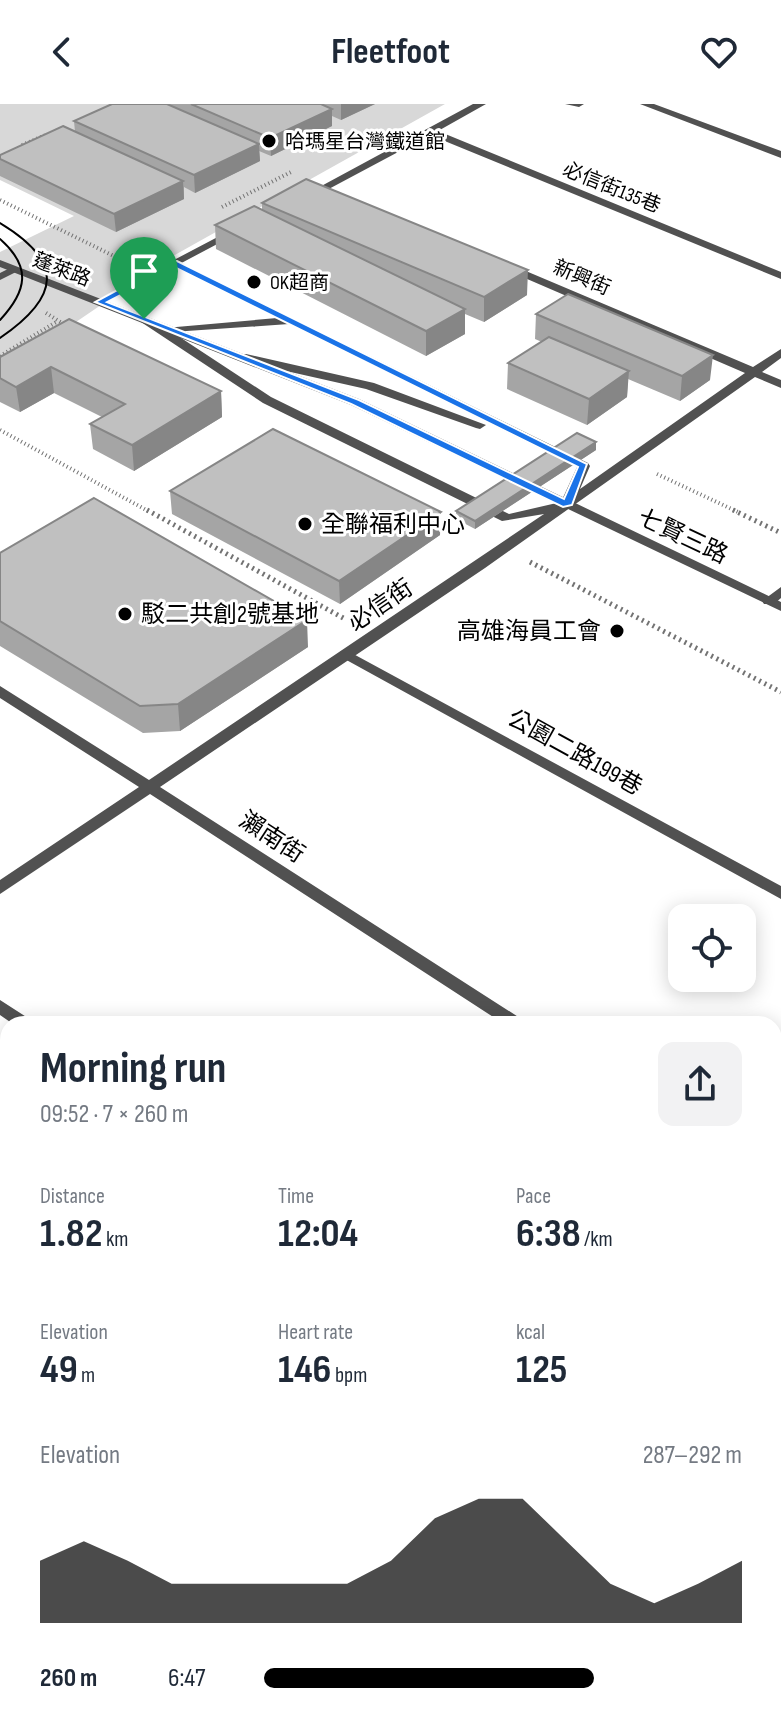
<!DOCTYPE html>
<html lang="en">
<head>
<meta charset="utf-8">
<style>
	:root { --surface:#fff; --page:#f2f2f3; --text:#1f2937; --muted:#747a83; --accent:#000 }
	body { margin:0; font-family:"Sofia Sans Condensed","Noto Sans TC",sans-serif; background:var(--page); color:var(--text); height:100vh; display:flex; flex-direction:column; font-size:30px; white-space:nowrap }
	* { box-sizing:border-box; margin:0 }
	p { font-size:26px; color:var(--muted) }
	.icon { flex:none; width:44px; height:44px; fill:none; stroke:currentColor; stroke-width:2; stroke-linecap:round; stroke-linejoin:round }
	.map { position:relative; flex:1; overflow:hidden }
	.sheet { position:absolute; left:0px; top:912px; width:782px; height:710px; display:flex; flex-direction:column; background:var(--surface); border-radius:24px 24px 0 0; box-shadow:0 4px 20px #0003 }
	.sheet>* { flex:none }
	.tools { position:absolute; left:668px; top:800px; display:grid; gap:16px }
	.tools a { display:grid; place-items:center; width:88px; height:88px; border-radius:16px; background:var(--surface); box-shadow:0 4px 20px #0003; font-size:40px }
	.pin { position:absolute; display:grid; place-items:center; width:68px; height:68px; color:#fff; margin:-82px -34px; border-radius:50% 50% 50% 0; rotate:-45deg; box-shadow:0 0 8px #0007 }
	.pin .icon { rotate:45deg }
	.round { display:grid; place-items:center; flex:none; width:84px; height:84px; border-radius:16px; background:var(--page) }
	.overview { display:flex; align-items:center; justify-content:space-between; height:136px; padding:0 40px }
	h1 { font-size:44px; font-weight:700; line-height:60px }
	.metrics { display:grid; grid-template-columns:repeat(3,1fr); gap:12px; height:136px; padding:8px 40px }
	.metrics div { display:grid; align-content:center }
	.metrics b { font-size:40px; font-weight:700 }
	.metrics small { font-size:22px; font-weight:400 }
	.metrics p { font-size:22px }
	.chart { height:224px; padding:16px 40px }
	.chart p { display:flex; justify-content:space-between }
	.chart svg { width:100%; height:144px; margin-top:8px; fill:var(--accent); opacity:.7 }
	ul { padding:0 40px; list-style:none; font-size:26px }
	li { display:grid; grid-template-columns:128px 96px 1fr; align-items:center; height:60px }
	li i { height:20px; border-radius:10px; background:var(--accent) }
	header { display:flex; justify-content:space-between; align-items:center; height:104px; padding:0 40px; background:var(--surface); font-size:36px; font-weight:700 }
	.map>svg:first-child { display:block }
	.green { fill:#d8d8d8 }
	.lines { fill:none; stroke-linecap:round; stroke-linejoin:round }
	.path-far2 { stroke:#737373; stroke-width:4; stroke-dasharray:1 3; stroke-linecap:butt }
	.path-far1 { stroke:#737373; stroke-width:5; stroke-dasharray:2 4; stroke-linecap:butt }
	.path { stroke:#737373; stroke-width:6; stroke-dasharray:2 5; stroke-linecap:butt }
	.service { fill:#515151; fill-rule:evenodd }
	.pedestrian { fill:#515151; fill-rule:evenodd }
	.minor { fill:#515151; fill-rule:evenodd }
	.tertiary { fill:#515151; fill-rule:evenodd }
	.tram { stroke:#000; stroke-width:2 }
	.wall { fill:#a5a5a5 }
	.shaded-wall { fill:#868686 }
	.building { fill:#c0c0c0; stroke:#868686; stroke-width:2 }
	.route { fill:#1a73e8; stroke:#fff; stroke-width:2; fill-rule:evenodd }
	.poi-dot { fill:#000; stroke:#fff; stroke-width:3 }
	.labels { text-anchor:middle; stroke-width:6; stroke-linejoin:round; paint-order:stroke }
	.far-poi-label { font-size:20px; fill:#000; stroke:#fff; text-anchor:start }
	.far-street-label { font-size:20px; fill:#000; stroke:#fff }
	.poi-label { font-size:24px; fill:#000; stroke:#fff; text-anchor:start }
	.street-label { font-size:24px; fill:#000; stroke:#fff }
</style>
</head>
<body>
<header><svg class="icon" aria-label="back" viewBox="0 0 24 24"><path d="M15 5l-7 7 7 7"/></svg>Fleetfoot<svg class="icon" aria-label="heart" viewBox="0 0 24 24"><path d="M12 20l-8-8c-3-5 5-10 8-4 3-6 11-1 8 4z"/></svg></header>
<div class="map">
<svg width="781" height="1621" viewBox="0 0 781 1621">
	<rect width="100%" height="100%" fill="#fff"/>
	<path class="green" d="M0,0H445L173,152L76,218L0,259V148L74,112L0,76Z
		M781,1139V1621H316L323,1614H774V1147Z"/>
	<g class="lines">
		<path class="path-far2" d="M22,41L46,31
			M0,96L120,155
			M222,103L291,68
			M46,209L65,221
			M0,252L58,217
			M0,326L150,408
			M657,370L738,408"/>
		<path class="path-far1" d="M147,406L345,515
			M733,406L781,429
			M530,458L781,588"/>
		<path class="path" d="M774,1188L781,1180
			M381,1621L387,1614"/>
		<path class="service" d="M473,0H486L438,27L781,168V175L430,31L310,95L301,93Z
			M565,0H584L579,3Z
			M231,126L240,128L104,200L94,198Z
			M781,483V494L774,500H764L762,497Z
			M346,546L781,782V795L341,553L339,550L341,547Z
			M0,896L31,916L33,920H13L0,911Z
			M8,1359V1381L0,1384V1362Z"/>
		<path class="pedestrian" d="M10,164L20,166L0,176V169Z"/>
		<path class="minor" d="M640,0H654L781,47V54Z
			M174,156L588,359L590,362L580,385L745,269L506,166V162H514L753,263L781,245V254L762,268L781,276V284L755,273L485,464L160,683L523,916L525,920H504L150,690L0,790V776L139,683L0,594V582L149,676L544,410L502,417L263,299L141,218L139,216L145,213L165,224L277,214L170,161V157ZM289,220L577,363L561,398L509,410L271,293L172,228Z
			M246,250L374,279L486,321L480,325L476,324L366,285L242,257V251Z
			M781,1044V1061L774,1064V1047Z
			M774,1078L781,1080V1097L774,1095Z
			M0,1319L8,1323V1344L0,1340Z
			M195,1614H221L218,1621H192Z"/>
		<path class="tertiary" d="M0,156L359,295L781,498V507L351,301L0,163Z"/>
		<path class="tram" d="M0,119C65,158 60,193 0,234
			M0,135C32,163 27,187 0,216"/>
	</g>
	<path class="wall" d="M112,0H375L341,16L332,12V22L271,52L259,47L260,57L195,89L184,83V95L116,128L0,72V51L75,28L74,17Z
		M262,99L527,191L484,218L465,210V230L426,252L216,145L215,121L262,106Z
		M536,210L710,276L680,297L628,275L627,293L587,321L507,285L508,259L542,238L535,235Z
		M0,253L221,287L222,313L134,367L93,345L90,320L102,313L54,289L20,308L0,298Z
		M596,338V346L475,425L456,415V407Z
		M170,387L440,431L340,500L172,410Z
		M0,449L308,543L180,627L143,629L0,542Z"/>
	<path class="shaded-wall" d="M341,0H375L341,16Z
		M332,5V22L271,52L270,34Z
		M259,40L260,57L195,89L194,71Z
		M183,77L184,95L116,128L114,110Z
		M528,166L527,191L484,218V193Z
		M465,205V230L426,252V227Z
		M713,251L710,276L680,297L682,272Z
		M51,263L54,289L20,308L16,283Z
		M629,267L627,293L587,321L589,295Z
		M221,287L222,313L134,367L132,341Z
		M596,338V346L475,425V417Z
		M441,408L440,431L340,500L339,477Z
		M307,516L308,543L180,627L178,600Z"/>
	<path class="building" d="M112,0H167L259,40L194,71L74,17Z
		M191,0H321L332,5L270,34Z
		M63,22L183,77L114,110L0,55V51Z
		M306,75L528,166L484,193L262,99Z
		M254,102L465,205L426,227L215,121Z
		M568,190L713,251L682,272L536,210Z
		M69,215L221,287L132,341L90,320L125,300L51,263L16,283L0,274V253Z
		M549,233L629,267L589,295L508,259Z
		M273,325L441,408L339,477L170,387Z
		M577,329L596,338L475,417L456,407Z
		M94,394L307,516L178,600L140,602L0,517V449Z"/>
	<path class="route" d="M171,157H177L587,360L572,401L563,403L351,300L95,198ZM174,163L578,363L564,395L359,296L107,198Z"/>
	<g class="poi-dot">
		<circle cx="269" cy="37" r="8"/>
		<circle cx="254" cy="178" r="8"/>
		<circle cx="305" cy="420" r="8"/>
		<circle cx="125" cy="510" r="8"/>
		<circle cx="617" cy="527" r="8"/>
	</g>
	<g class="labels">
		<g class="far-poi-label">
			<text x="285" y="44">哈瑪星台灣鐵道館</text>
			<text x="270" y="185">OK超商</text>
		</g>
		<g class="far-street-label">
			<text transform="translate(612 83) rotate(22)" y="7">必信街135巷</text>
			<text transform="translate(62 165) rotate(21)" y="7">蓬萊路</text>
			<text transform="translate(582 173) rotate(23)" y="7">新興街</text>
		</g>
		<g class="poi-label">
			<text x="321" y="428">全聯福利中心</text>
			<text x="141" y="518">駁二共創2號基地</text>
			<text x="601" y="535" text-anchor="end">高雄海員工會</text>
		</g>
		<g class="street-label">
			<text transform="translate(683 432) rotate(25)" y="8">七賢三路</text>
			<text transform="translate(380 501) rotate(-34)" y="8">必信街</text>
			<text transform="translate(575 648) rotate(29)" y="8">公園二路199巷</text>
			<text transform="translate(272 733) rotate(33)" y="8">瀨南街</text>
		</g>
	</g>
</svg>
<div class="tools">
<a><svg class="icon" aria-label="locate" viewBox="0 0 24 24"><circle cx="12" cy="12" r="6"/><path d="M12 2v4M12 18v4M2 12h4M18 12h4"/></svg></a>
</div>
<div class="pin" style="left:144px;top:215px;background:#1e9e55"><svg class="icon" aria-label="arrive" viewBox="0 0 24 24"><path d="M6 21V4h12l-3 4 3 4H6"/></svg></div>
<section class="sheet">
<div class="overview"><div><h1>Morning run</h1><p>09:52 · 7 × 260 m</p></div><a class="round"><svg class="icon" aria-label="share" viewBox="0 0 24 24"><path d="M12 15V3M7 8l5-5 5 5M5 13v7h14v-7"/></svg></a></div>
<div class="metrics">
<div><p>Distance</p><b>1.82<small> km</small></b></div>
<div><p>Time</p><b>12:04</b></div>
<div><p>Pace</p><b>6:38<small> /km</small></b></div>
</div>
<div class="metrics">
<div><p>Elevation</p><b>49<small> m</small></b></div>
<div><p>Heart rate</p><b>146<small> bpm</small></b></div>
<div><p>kcal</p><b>125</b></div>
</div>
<div class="chart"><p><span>Elevation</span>287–292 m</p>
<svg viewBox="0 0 160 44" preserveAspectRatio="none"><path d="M0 44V25L10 19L20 25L30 32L40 32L50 32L60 32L70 32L80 25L90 12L100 6L110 6L120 19L130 32L140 38L150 32L160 25V44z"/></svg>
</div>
<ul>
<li><b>260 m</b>6:47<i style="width:69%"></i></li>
</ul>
</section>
</div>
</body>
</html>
